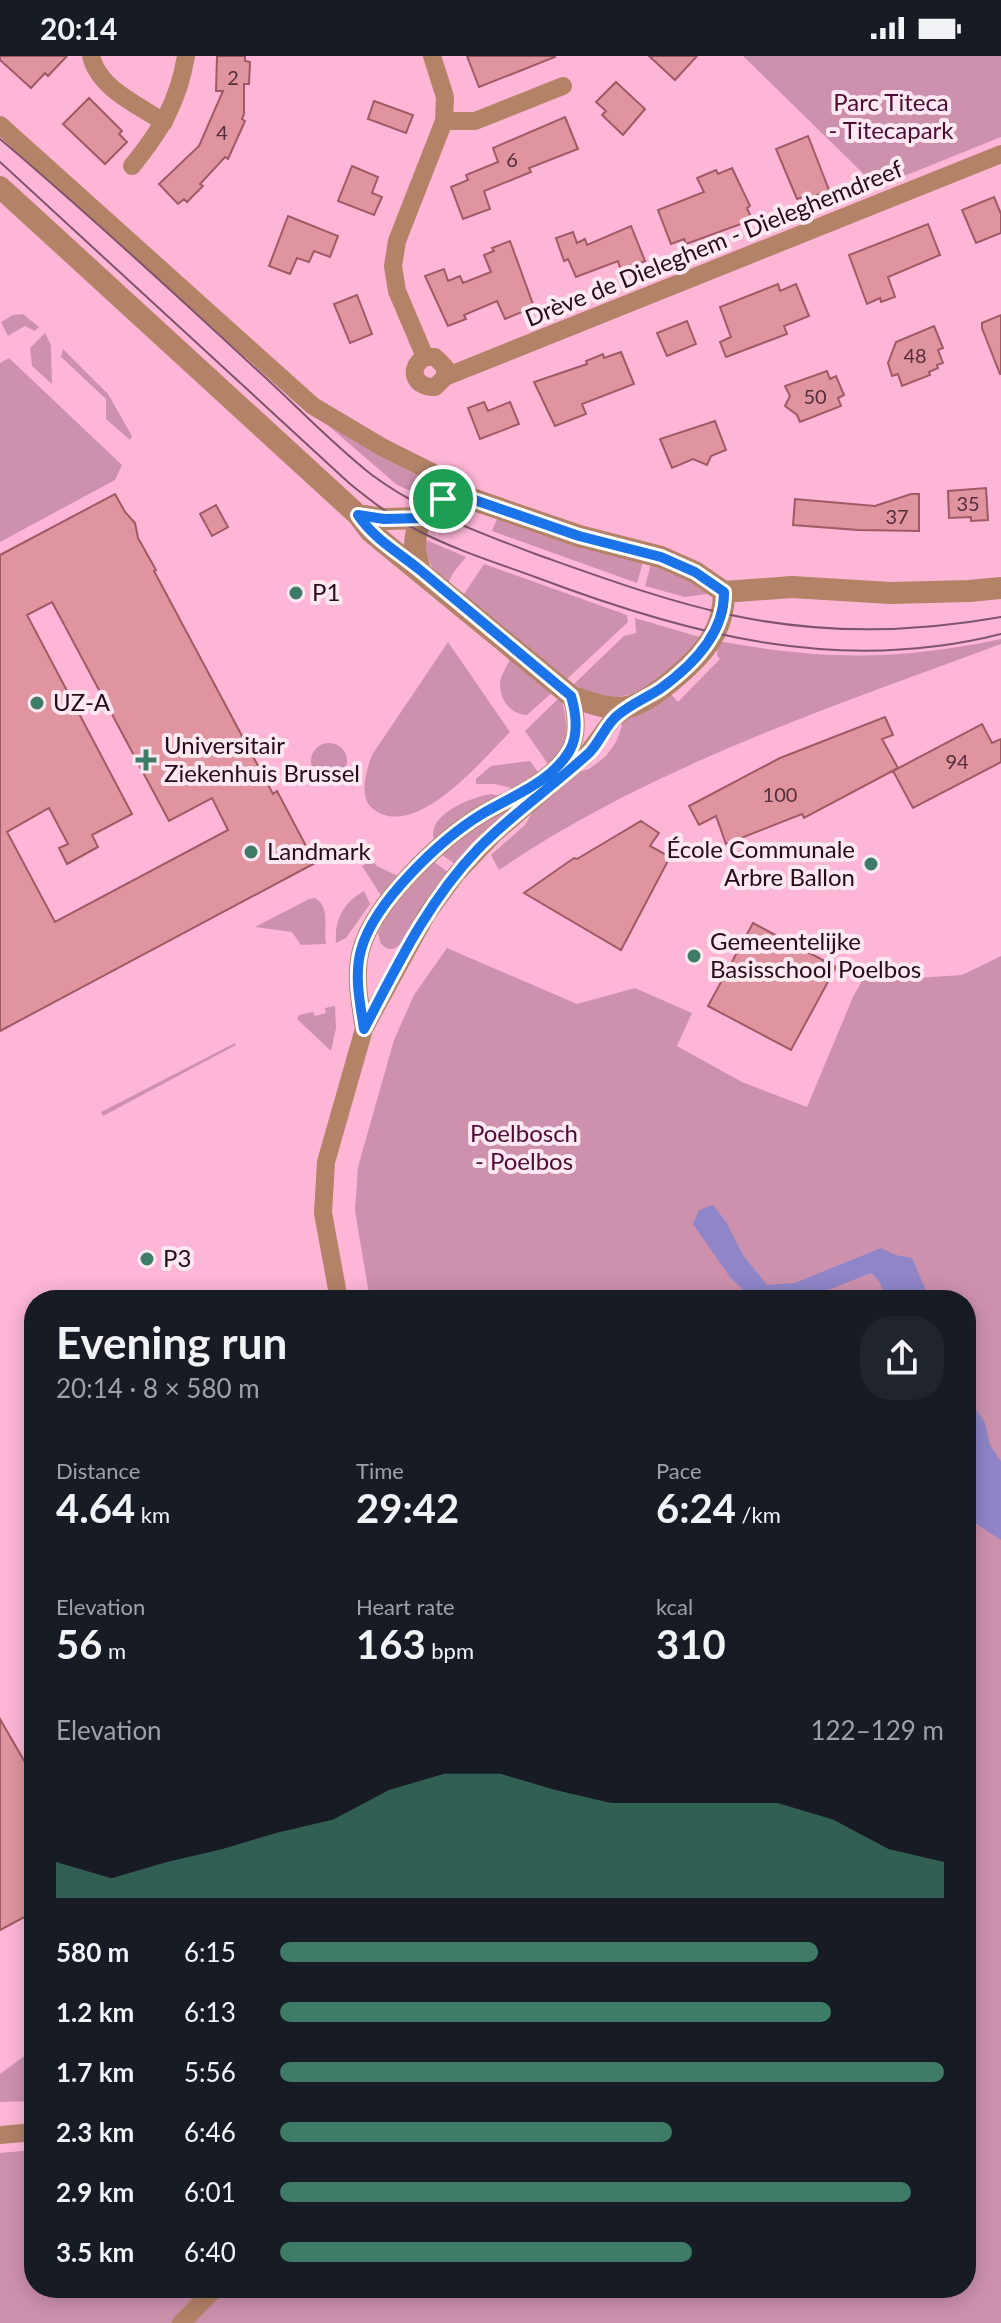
<!DOCTYPE html>
<html lang="en">
<head>
<meta charset="utf-8">
<style>
	:root { --surface:#171b24; --page:#20242c; --text:#f1f3f6; --muted:#9ea1a6; --accent:#3e7c68 }
	body { margin:0; font-family:Lato,sans-serif; background:var(--page); color:var(--text); height:100vh; display:flex; flex-direction:column; font-size:30px; white-space:nowrap }
	* { box-sizing:border-box; margin:0 }
	p { font-size:26px; color:var(--muted) }
	.icon { flex:none; width:44px; height:44px; fill:none; stroke:currentColor; stroke-width:2; stroke-linecap:round; stroke-linejoin:round }
	.map { position:relative; flex:1; overflow:hidden }
	.sheet { position:absolute; left:24px; top:1234px; width:952px; height:1008px; display:flex; flex-direction:column; background:var(--surface); border-radius:32px; box-shadow:0 4px 20px #0003 }
	.sheet>* { flex:none }
	.pin { position:absolute; display:grid; place-items:center; width:68px; height:68px; color:#fff; margin:-34px; border:4px solid #fff; border-radius:50%; box-shadow:0 2px 8px #0007 }
	.round { display:grid; place-items:center; flex:none; width:84px; height:84px; border-radius:32px; background:var(--page) }
	.head { display:flex; align-items:center; justify-content:space-between; height:136px; padding:0 32px }
	h1 { font-size:44px; font-weight:700; line-height:60px }
	.stats { display:grid; grid-template-columns:repeat(3,1fr); gap:12px; height:136px; padding:8px 32px }
	.stats div { display:grid; align-content:center }
	.stats b { font-size:40px; font-weight:700 }
	.stats small { font-size:22px; font-weight:400 }
	.stats p { font-size:22px }
	.chart { height:224px; padding:16px 32px }
	.chart p { display:flex; justify-content:space-between }
	.chart svg { width:100%; height:144px; margin-top:8px; fill:var(--accent); opacity:.7 }
	ul { padding:0 32px; list-style:none; font-size:26px }
	li { display:grid; grid-template-columns:128px 96px 1fr; align-items:center; height:60px }
	li i { height:20px; border-radius:10px; background:var(--accent) }
	.status { display:flex; justify-content:space-between; align-items:center; height:56px; padding:0 40px; background:var(--surface); direction:ltr }
	.status svg { height:22px; fill:currentColor }
	.map>svg:first-child { display:block }
	.green { fill:#ce91ad }
	.water { fill:#8f85c8 }
	.building { fill:#e0949f; stroke:#a05a65; stroke-width:2; fill-rule:evenodd }
	.lines { fill:none; stroke-linecap:round; stroke-linejoin:round }
	.minor { stroke:#b38267; stroke-width:18 }
	.tertiary { stroke:#b38267; stroke-width:22 }
	.tram { stroke:#7f5368; stroke-width:2 }
	.route-casing { stroke:#fff; stroke-width:16 }
	.route { stroke:#1a73e8; stroke-width:10 }
	.poi-dot { fill:#3e7c68; stroke:#ffe8f2; stroke-width:3 }
	.labels { text-anchor:middle; stroke-width:8; stroke-linejoin:round; paint-order:stroke }
	.number-label { font-size:20px; fill:#542f3b }
	.park-label { font-size:24px; fill:#4d0c32; stroke:#ffe8f2 }
	.street-label { font-size:24px; fill:#260d1a; stroke:#ffe8f2 }
	.poi-label { font-size:24px; fill:#260d1a; stroke:#ffe8f2; text-anchor:start }
</style>
</head>
<body>
<div class="status"><b>20:14</b><svg viewBox="0 0 49 12"><path d="M0 12V9h3v3zM5 12V6h3v6zM10 12V3h3v9zM15 12V0h3v12zM26 1h20v11H26zM47 4h2v5h-2z"/></svg></div>
<div class="map">
<svg width="1001" height="2267" viewBox="0 0 1001 2267">
	<rect width="100%" height="100%" fill="#feb6d7"/>
	<path class="green" d="M743,0H1001V81L877,131Z
		M23,258L39,271L35,275L25,270L8,280L1,266L13,259Z
		M45,277L51,289L52,328L32,310L30,292Z
		M63,293L108,338L132,380L130,384L106,363V343L61,301Z
		M9,302L122,409L115,424L0,486V307Z
		M309,353L429,420L431,436L408,434L396,428Z
		M499,458L644,503L637,527L492,475Z
		M424,483L466,501L453,517L447,529C433,516 425,503 424,483Z
		M652,505L671,512L708,538L685,541L645,530Z
		M484,508L627,559L628,566L566,624L462,541Z
		M635,562L703,582C679,607 647,643 609,641C598,640 585,633 573,629L624,580L636,577Z
		M1001,583V588C829,652 652,710 499,814L491,799L525,769L535,752L578,716L589,713L606,700L616,686L622,670L620,667L669,636L678,646L720,603L717,599L718,585C822,604 897,605 1001,583Z
		M448,586L510,676C484,702 414,788 372,752C358,740 367,713 372,699Z
		M512,599L555,634L527,659C510,659 496,640 501,622C504,614 509,606 512,599Z
		M560,641C566,654 569,681 562,693C558,699 552,703 548,708L525,675Z
		M311 705a18 18 0 1 1 36 0a18 18 0 1 1-36 0Z
		M530,705L538,716L515,733L495,728H476V723L491,710Z
		M491,738L500,740L435,786C423,760 471,741 491,738Z
		M516,747L456,809L441,798L458,783Z
		M371,805L377,810L398,820L382,841L362,810Z
		M433,805L449,817L401,888C393,895 386,895 380,886L378,877L385,861Z
		M364,835L370,848L346,882L336,887C334,864 344,846 364,835Z
		M315,842C331,851 323,872 326,888L301,889L292,876L255,871L309,843Z
		M447,892L577,948L635,932L692,957L677,990L742,1026L807,1051L853,941L867,916L886,924L962,919L1001,900V2267H0V2097L34,2094V2232H966V1244H370L355,1155L358,1111L394,984L414,939Z
		M335,950L336,972L331,995L297,963L299,959L313,956L315,960L326,957L325,952Z
		M235,987L236,989L103,1060L101,1056Z
		M34,1993V2045L0,2046V2018Z"/>
	<path class="water" d="M713,1149L726,1166L743,1199L767,1229L795,1227L881,1192L895,1199L912,1202L930,1244H887L879,1225L871,1217L803,1244H753L730,1221L693,1168L699,1154Z
		M966,1339L985,1367L990,1389L1001,1405V1484L966,1461Z"/>
	<path class="building" d="M0,0H67L48,20L45,17L31,32L0,4Z
		M217,0H245V5L250,6L249,28H244V58L242,63L245,65L228,103L225,101L200,128L203,130L187,146L184,143L178,148L159,128L199,90L223,35H216Z
		M467,0H554L555,1L479,31Z
		M649,0H697L675,24Z
		M616,26L645,53L623,79L602,59L606,55L596,46Z
		M89,42L122,75L119,78L127,86L105,108L63,68Z
		M374,45L413,59L406,77L368,63Z
		M565,61L578,93L529,112L531,116L484,135L490,153L463,163L451,131L468,124L466,119L498,106L493,92Z
		M808,80L829,134L810,142L809,139L797,143L776,93Z
		M352,110L378,121L372,137L382,141L374,159L338,145Z
		M732,112L750,150L747,152L752,164L686,188L684,183L671,188L658,154L704,136L697,122L716,114L718,118Z
		M994,141L1001,158V177L976,187L962,154Z
		M288,160L338,180L330,201L314,195L309,206L297,202L290,218L269,210Z
		M928,168L940,199L888,221L895,241L881,246L880,242L867,248L849,199Z
		M631,170L645,205L621,215L618,205L576,221L568,203L564,205L556,182L573,176L577,187L585,183L587,189Z
		M510,185L534,251L505,263L497,245L464,259L466,263L448,270L425,220L444,213L448,225L460,220L463,227L491,216L484,199L494,195L492,192Z
		M778,228L780,235L796,228L809,260L784,270L787,278L726,301L720,286L731,281L720,251Z
		M357,239L372,278L350,287L334,248Z
		M1001,259V318H1000L982,272V267Z
		M687,265L696,288L667,300L657,277Z
		M934,270L943,292L938,294L943,307L937,309L938,312L929,316L930,319L902,330L898,318L892,320L888,307L896,286Z
		M621,296L634,328L582,348L586,358L555,370L534,326L587,308L586,305L603,298L604,302Z
		M827,315L830,323L836,320L844,339L838,342L841,350L800,366L797,359L785,350L790,340L785,330Z
		M484,346L488,355L510,346L519,368L480,383L468,352Z
		M715,365L726,394L711,400L707,409L693,403L672,412L660,383Z
		M986,432L988,464L971,465V461L949,462L948,435Z
		M115,438L125,456L135,467L138,482L156,514L154,515L273,738L277,735L315,807L0,975V499ZM52,546L169,765L212,742L228,774L55,866L7,776L49,752L68,788L59,792L67,808L98,791L92,779L132,758L27,559Z
		M911,438H919V475L858,474L793,469L795,443L875,450Z
		M216,449L228,471L212,480L200,458Z
		M885,661L893,679L882,683L898,712L804,762L802,758L726,788L716,760L699,769L689,750L780,702Z
		M982,668L992,687L1001,683V706L913,752L893,715Z
		M641,765L659,777L650,790L670,801L621,894L524,837L574,802L577,803Z
		M753,867L836,911L791,994L708,950Z
		M0,1663L26,1708L34,1703V1856L0,1874Z"/>
	<g class="lines">
		<path class="minor" d="M91,0C99,33 138,49 164,66
			M444,65H475L563,30
			M0,69L313,350L382,391L432,416L443,443
			M132,110C161,74 178,47 186,0
			M425,301L397,235L393,210L397,185L444,65L445,41L432,0
			M445,321V311L435,301H425C407,312 414,332 435,331L445,321L1001,98
			M364,973C360,947 354,920 361,894C374,846 441,783 482,758C512,741 552,726 570,694C579,677 576,657 571,640
			M339,1244L323,1157L326,1106L364,973L427,858L457,817L494,778L587,698L614,661L632,650
			M0,2079L34,2076
			M181,2267L216,2232"/>
		<path class="tertiary" d="M0,131L358,459L371,476L571,640C588,646 612,656 631,650C654,643 699,604 711,583C720,569 724,552 724,536
			M358,459L384,463L423,462
			M420,514C406,478 423,441 463,440L579,480L661,501L695,516L724,536L792,531L890,537L969,535L1001,532"/>
		<path class="tram" d="M0,83C87,157 172,235 256,313C295,348 331,387 372,419C422,456 482,478 541,500C603,522 666,545 731,559C819,578 912,577 1001,561
			M0,106L349,427C369,443 390,460 413,472C452,493 497,507 538,522C689,579 840,619 1001,578"/>
	</g>
	<g class="lines">
		<defs>
			<path id="route" d="M463,440L579,480L661,501L695,516L724,536C725,577 692,610 660,633C646,642 631,648 618,659C606,668 600,686 589,697C553,730 512,758 478,793C428,845 397,910 364,973C360,947 354,920 361,894C374,846 441,783 482,758C512,740 552,726 570,694C579,677 576,657 571,640L420,514C398,496 374,483 358,459L384,463L423,462L437,445Z"/>
		</defs>
		<use href="#route" class="route-casing"/>
		<use href="#route" class="route"/>
	</g>
	<g class="poi-dot">
		<circle cx="296" cy="537" r="8"/>
		<circle cx="37" cy="647" r="8"/>
		<path d="M142 692h8v8h8v8h-8v8h-8v-8h-8v-8h8z"/>
		<circle cx="251" cy="796" r="8"/>
		<circle cx="871" cy="808" r="8"/>
		<circle cx="694" cy="900" r="8"/>
		<circle cx="147" cy="1203" r="8"/>
	</g>
	<g class="labels">
		<g class="number-label">
			<text x="233" y="29">2</text>
			<text x="222" y="84">4</text>
			<text x="512" y="111">6</text>
			<text x="915" y="307">48</text>
			<text x="815" y="348">50</text>
			<text x="968" y="455">35</text>
			<text x="897" y="468">37</text>
			<text x="957" y="713">94</text>
			<text x="780" y="746">100</text>
		</g>
		<g class="park-label">
			<text x="891" y="55">Parc Titeca<tspan x="891" dy="28">- Titecapark</tspan></text>
			<text x="524" y="1086">Poelbosch<tspan x="524" dy="28">- Poelbos</tspan></text>
		</g>
		<g class="street-label">
			<text transform="translate(714 188) rotate(-22)" y="8">Drève de Dieleghem - Dieleghemdreef</text>
		</g>
		<g class="poi-label">
			<text x="312" y="545">P1</text>
			<text x="53" y="655">UZ-A</text>
			<text x="164" y="698">Universitair<tspan x="164" dy="28">Ziekenhuis Brussel</tspan></text>
			<text x="855" y="802" text-anchor="end">École Communale<tspan x="855" dy="28">Arbre Ballon</tspan></text>
			<text x="267" y="804">Landmark</text>
			<text x="710" y="894">Gemeentelijke<tspan x="710" dy="28">Basisschool Poelbos</tspan></text>
			<text x="163" y="1211">P3</text>
		</g>
	</g>
</svg>
<div class="pin" style="left:443px;top:443px;background:#1e9e55"><svg class="icon" aria-label="arrive" viewBox="0 0 24 24"><path d="M6 21V4h12l-3 4 3 4H6"/></svg></div>
<section class="sheet">
<div class="head"><div><h1>Evening run</h1><p>20:14 · 8 × 580 m</p></div><a class="round"><svg class="icon" aria-label="share" viewBox="0 0 24 24"><path d="M12 15V3M7 8l5-5 5 5M5 13v7h14v-7"/></svg></a></div>
<div class="stats">
<div><p>Distance</p><b>4.64<small> km</small></b></div>
<div><p>Time</p><b>29:42</b></div>
<div><p>Pace</p><b>6:24<small> /km</small></b></div>
</div>
<div class="stats">
<div><p>Elevation</p><b>56<small> m</small></b></div>
<div><p>Heart rate</p><b>163<small> bpm</small></b></div>
<div><p>kcal</p><b>310</b></div>
</div>
<div class="chart"><p><span>Elevation</span>122–129 m</p>
<svg viewBox="0 0 160 44" preserveAspectRatio="none"><path d="M0 44V33L10 38L20 33L30 29L40 24L50 20L60 11L70 6L80 6L90 11L100 15L110 15L120 15L130 15L140 20L150 29L160 33V44z"/></svg>
</div>
<ul>
<li><b>580 m</b>6:15<i style="width:81%"></i></li>
<li><b>1.2 km</b>6:13<i style="width:83%"></i></li>
<li><b>1.7 km</b>5:56<i style="width:100%"></i></li>
<li><b>2.3 km</b>6:46<i style="width:59%"></i></li>
<li><b>2.9 km</b>6:01<i style="width:95%"></i></li>
<li><b>3.5 km</b>6:40<i style="width:62%"></i></li>
</ul>
</section>
</div>
</body>
</html>
